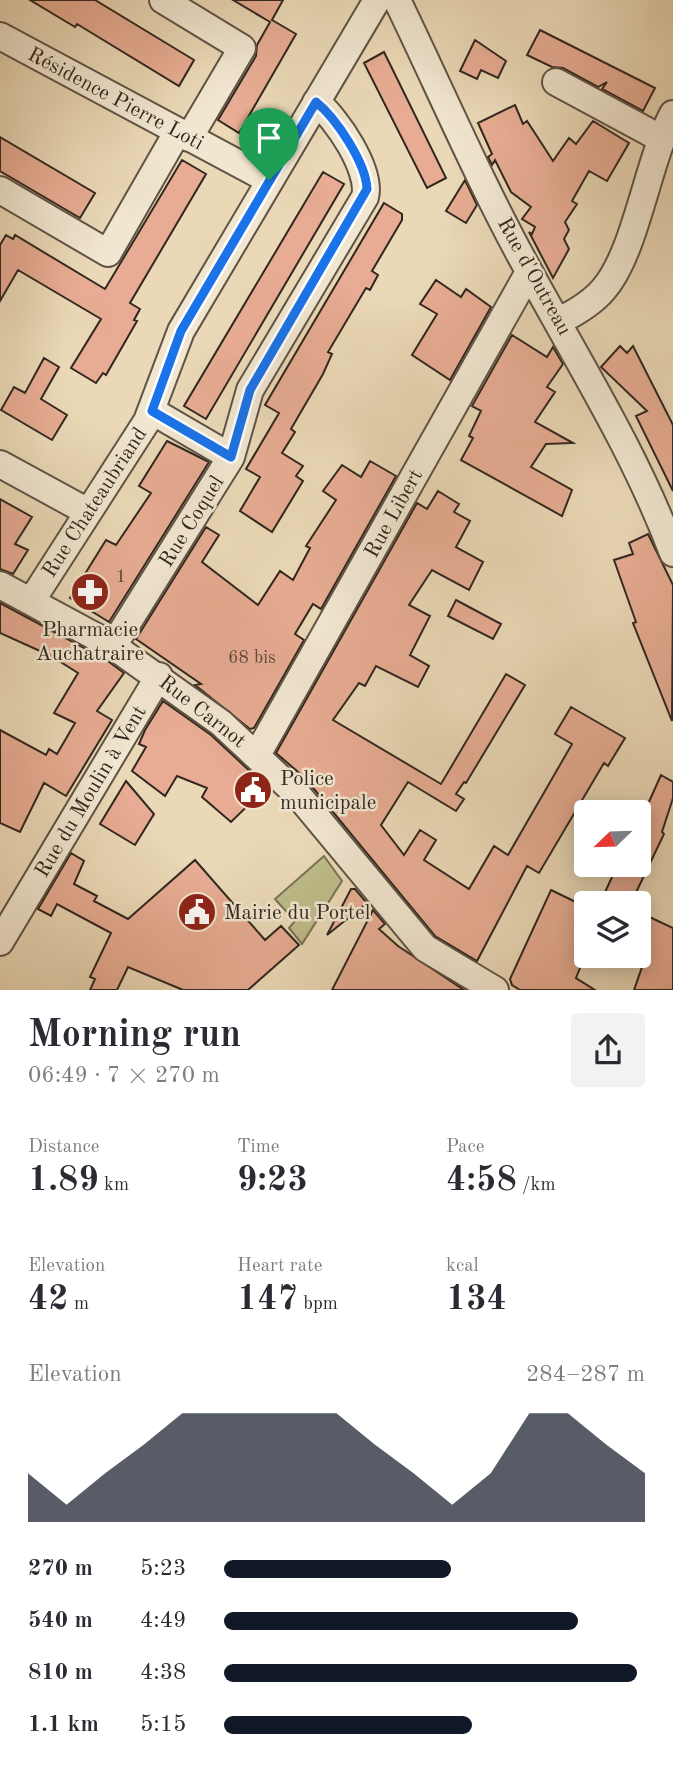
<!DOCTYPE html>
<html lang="en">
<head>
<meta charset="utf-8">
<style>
	:root { --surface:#fff; --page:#f2f2f3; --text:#2b2b33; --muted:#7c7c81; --accent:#111827 }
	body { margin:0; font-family:"Old Standard TT",serif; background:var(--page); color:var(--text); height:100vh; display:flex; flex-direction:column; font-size:26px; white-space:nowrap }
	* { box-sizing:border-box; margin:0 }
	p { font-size:23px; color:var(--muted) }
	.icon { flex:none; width:38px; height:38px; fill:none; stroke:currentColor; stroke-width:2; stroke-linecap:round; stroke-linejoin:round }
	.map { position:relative; height:990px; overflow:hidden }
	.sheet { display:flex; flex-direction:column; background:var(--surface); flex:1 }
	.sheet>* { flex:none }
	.needle { width:46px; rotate:247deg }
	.buttons { position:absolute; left:574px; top:800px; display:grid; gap:14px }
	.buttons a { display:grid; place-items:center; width:77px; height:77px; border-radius:7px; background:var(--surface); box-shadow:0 4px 18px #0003; font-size:35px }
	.pin { position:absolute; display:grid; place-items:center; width:60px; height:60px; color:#fff; margin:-72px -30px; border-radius:50% 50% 50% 0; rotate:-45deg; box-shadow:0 0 7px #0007 }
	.pin .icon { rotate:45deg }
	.round { display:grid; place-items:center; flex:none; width:74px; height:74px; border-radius:7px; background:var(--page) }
	.summary { display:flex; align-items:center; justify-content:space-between; height:119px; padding:0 28px }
	h1 { font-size:38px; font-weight:700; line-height:52px }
	.figures { display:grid; grid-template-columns:repeat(3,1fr); gap:10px; height:119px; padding:7px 28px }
	.figures div { display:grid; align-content:center }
	.figures b { font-size:35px; font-weight:700 }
	.figures small { font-size:19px; font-weight:400 }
	.figures p { font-size:19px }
	.chart { height:196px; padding:14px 28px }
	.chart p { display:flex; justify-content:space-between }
	.chart svg { width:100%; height:126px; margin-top:7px; fill:var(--accent); opacity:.7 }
	ul { padding:0 28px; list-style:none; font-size:23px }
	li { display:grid; grid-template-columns:112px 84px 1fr; align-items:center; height:52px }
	li i { height:18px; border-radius:9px; background:var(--accent) }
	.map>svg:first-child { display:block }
	.green { fill:#bdbc89; stroke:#777254; stroke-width:2 }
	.building { fill:#e7ac93; stroke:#31271f; stroke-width:2 }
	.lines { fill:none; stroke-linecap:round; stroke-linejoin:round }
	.minor-casing { stroke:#5f5345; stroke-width:30 }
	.minor { stroke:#f1e6d0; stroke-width:26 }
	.route-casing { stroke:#fff; stroke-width:14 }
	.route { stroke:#1a73e8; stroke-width:9 }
	.labels { text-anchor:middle; stroke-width:5; stroke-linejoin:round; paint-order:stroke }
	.number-label { font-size:18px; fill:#5e483c }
	.street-label { font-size:21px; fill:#31271f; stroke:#f1e6d0 }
	.poi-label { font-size:21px; fill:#31271f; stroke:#f1e6d0; text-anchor:start }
</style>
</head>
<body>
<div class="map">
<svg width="673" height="990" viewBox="0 0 673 990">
	<rect width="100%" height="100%" fill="#ead8b6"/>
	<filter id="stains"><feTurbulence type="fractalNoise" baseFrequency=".00286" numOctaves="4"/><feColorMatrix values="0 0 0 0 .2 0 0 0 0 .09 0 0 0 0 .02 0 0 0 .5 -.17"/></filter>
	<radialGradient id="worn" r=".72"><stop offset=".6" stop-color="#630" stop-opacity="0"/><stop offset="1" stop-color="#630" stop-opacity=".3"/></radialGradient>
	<path class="green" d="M324,856L342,881L302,944L289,928L295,921L275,899Z"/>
	<path class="building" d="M30,0H95L194,60L179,86L77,24L75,27Z
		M233,0H283L272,20L296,34L239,133L218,120L256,56L257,45L270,22Z
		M540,30L655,88L643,111L602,89L607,82L598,87L563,68L552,67L527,55Z
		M475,40L506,61L498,78L481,70L477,79L460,71Z
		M384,52L446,178L427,188L364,63Z
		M515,105L523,124L527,121L553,161L569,138L576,144L593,121L629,143L607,181L589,171L572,201L577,204L565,222L569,230L564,239L569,249L553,278L529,232L532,234L535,227L522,219L531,207L511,192L495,160L492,165L488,157L492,154L478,123Z
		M0,137L95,193L80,218L0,171Z
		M182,160L206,174L130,303L140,309L134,320L137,321L106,375L103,373L96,383L71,368L101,319L18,270L0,301V245L6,235L13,239L15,235L105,289Z
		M323,172L344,184L206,419L184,406Z
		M465,180L477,205L466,223L446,211Z
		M384,203L402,214V220L372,271L378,275L370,290L366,288L328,352L332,354L323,374L291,429L295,432L282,453L303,466L296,476L303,481L272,532L240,511L260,477L246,469L279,413L265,405Z
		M436,280L461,297L466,289L491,307L450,380L412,355L437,314L420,304Z
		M512,335L547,357L553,347L563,364L547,387L555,392L535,422L573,443L546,444L531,467L572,490L562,516L461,460L473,438L469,436L481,411L472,406Z
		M620,346L627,353L633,346L673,425V491L636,416L647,411L601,367Z
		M44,358L59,367L41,399L67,415L52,440L1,410L14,387L25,393Z
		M167,441L209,462L109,622L70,598L106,540L116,545L151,493L139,486Z
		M370,461L396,476L321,609L313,604L295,634L304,640L254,728L250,729L195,685L201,684L136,639L206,527L219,535L202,562L258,605L280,571L293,580L310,548L306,546L336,500L323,491L342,465L361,477Z
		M438,491L459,504L454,512L470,521L456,547L483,562L469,590L432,570L409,605L430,616L410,655L429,666L418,687L376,666L365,686L359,683L333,720L441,784L506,674L525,685L466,783L464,782L456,794L464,799L456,811L408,782L381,825L404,855L420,830L436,840L424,860L469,889L494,846L508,855L572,744L555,734L571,707L625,738L608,766L604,763L539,873L527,866L477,961L435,936L305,778L276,753L417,503L427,509Z
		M0,499L32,517L15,544L28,550L13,574L0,569Z
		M648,534L673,585L672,721L633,623L636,622L614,560L633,554L629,543Z
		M456,600L501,624L493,639L448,616Z
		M0,603L105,659L124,673L97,711L112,720L66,796L44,783L20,832L0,823V730L46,755L49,749L57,754L75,723L54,713L78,673L51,656L0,633Z
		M163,701L211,735L267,787L231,822L202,797L207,788L177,776L165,796L132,771L146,747L139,744L145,730Z
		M661,775L673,782V798L662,832L664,834L631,903H600L618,864H639V824Z
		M126,781L154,814L135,845L100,824Z
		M71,853L84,861L74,884L97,896L94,901L128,919L195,860L265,940L281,926L299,945L248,990H183L128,967L117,990H90L95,979L90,977L111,933L57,904L51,916L38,909Z
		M351,889H355L367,903L327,935Z
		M551,890L586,907V953L576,978L595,990H520L512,985L510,979Z
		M373,910L385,924L379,929L398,946L464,990H332Z
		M639,912L673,928V990H634L650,944L639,939Z"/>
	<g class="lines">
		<defs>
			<path id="minor" d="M163,0L242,48L189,138
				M397,0C441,91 481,185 530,273C580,365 636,454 673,553
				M0,36L269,180
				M556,82L660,138
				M0,190L108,253L178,131
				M559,321C575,313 591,304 603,290C636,253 647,162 673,114
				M152,411L231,457
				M0,464L88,512
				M0,585L113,646L221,723L298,795L425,948L495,990
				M32,600L147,421L181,331L377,0
				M113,646L231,457L250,390L365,197C372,171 336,117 316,102
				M257,755L529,272
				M0,942L159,676"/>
		</defs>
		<use href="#minor" class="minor-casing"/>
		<use href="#minor" class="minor"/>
	</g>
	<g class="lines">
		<defs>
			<path id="route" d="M316,102C336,118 366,163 367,189L250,390L231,457L152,411L181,331Z"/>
		</defs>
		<use href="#route" class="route-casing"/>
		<use href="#route" class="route"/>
	</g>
	<defs>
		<symbol id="pharmacy-disc" viewBox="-11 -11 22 22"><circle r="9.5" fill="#8f2418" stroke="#f1e6d0"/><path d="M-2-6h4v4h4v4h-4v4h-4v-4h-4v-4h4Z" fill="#fff"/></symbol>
		<symbol id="civic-disc" viewBox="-11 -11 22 22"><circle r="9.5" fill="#8f2418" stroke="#f1e6d0"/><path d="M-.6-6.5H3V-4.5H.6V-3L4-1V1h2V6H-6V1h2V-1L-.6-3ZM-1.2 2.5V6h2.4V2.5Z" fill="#fff"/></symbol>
	</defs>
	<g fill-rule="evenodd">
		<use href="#pharmacy-disc" x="68" y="570" width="44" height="44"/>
		<use href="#civic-disc" x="231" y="768" width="44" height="44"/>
		<use href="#civic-disc" x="175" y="890" width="44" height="44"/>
	</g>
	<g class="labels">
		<g class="number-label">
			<text x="121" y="582">1</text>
			<text x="252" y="663">68 bis</text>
		</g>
		<g class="street-label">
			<text transform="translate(116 98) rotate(28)" y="7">Résidence Pierre Loti</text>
			<text transform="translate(535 276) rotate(61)" y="7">Rue d'Outreau</text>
			<text transform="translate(94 502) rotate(-57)" y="7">Rue Chateaubriand</text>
			<text transform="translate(393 513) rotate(-61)" y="7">Rue Libert</text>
			<text transform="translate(191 521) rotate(-58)" y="7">Rue Coquel</text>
			<text transform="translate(203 711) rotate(38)" y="7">Rue Carnot</text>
			<text transform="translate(90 791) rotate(-59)" y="7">Rue du Moulin à Vent</text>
		</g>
		<g class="poi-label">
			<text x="90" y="636" text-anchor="middle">Pharmacie<tspan x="90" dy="24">Auchatraire</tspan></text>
			<text x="280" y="785">Police<tspan x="280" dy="24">municipale</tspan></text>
			<text x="224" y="919">Mairie du Portel</text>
		</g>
	</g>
	<rect width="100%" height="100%" filter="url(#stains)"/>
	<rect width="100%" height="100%" fill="url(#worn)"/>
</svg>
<div class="buttons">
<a><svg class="needle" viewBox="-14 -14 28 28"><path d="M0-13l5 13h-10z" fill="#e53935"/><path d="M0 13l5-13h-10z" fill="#7c7c81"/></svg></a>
<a><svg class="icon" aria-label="layers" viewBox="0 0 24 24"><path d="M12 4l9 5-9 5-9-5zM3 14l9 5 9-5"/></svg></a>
</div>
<div class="pin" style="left:269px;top:180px;background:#1e9e55"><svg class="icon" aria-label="arrive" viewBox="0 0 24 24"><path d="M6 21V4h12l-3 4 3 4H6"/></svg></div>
</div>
<section class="sheet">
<div class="summary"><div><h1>Morning run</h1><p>06:49 · 7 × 270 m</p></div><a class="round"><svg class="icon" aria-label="share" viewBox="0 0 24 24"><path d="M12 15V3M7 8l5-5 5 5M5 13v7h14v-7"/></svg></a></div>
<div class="figures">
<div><p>Distance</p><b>1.89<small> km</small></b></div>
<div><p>Time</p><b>9:23</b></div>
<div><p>Pace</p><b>4:58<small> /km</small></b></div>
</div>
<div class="figures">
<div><p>Elevation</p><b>42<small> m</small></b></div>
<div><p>Heart rate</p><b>147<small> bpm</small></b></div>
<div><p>kcal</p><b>134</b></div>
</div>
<div class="chart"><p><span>Elevation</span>284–287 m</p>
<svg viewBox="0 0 160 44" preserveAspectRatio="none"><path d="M0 44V27L10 38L20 27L30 17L40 6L50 6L60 6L70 6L80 6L90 17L100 27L110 38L120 27L130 6L140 6L150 17L160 27V44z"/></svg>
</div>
<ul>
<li><b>270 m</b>5:23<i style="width:54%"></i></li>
<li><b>540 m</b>4:49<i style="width:84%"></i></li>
<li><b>810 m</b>4:38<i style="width:98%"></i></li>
<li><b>1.1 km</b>5:15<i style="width:59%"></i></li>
</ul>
</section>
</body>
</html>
